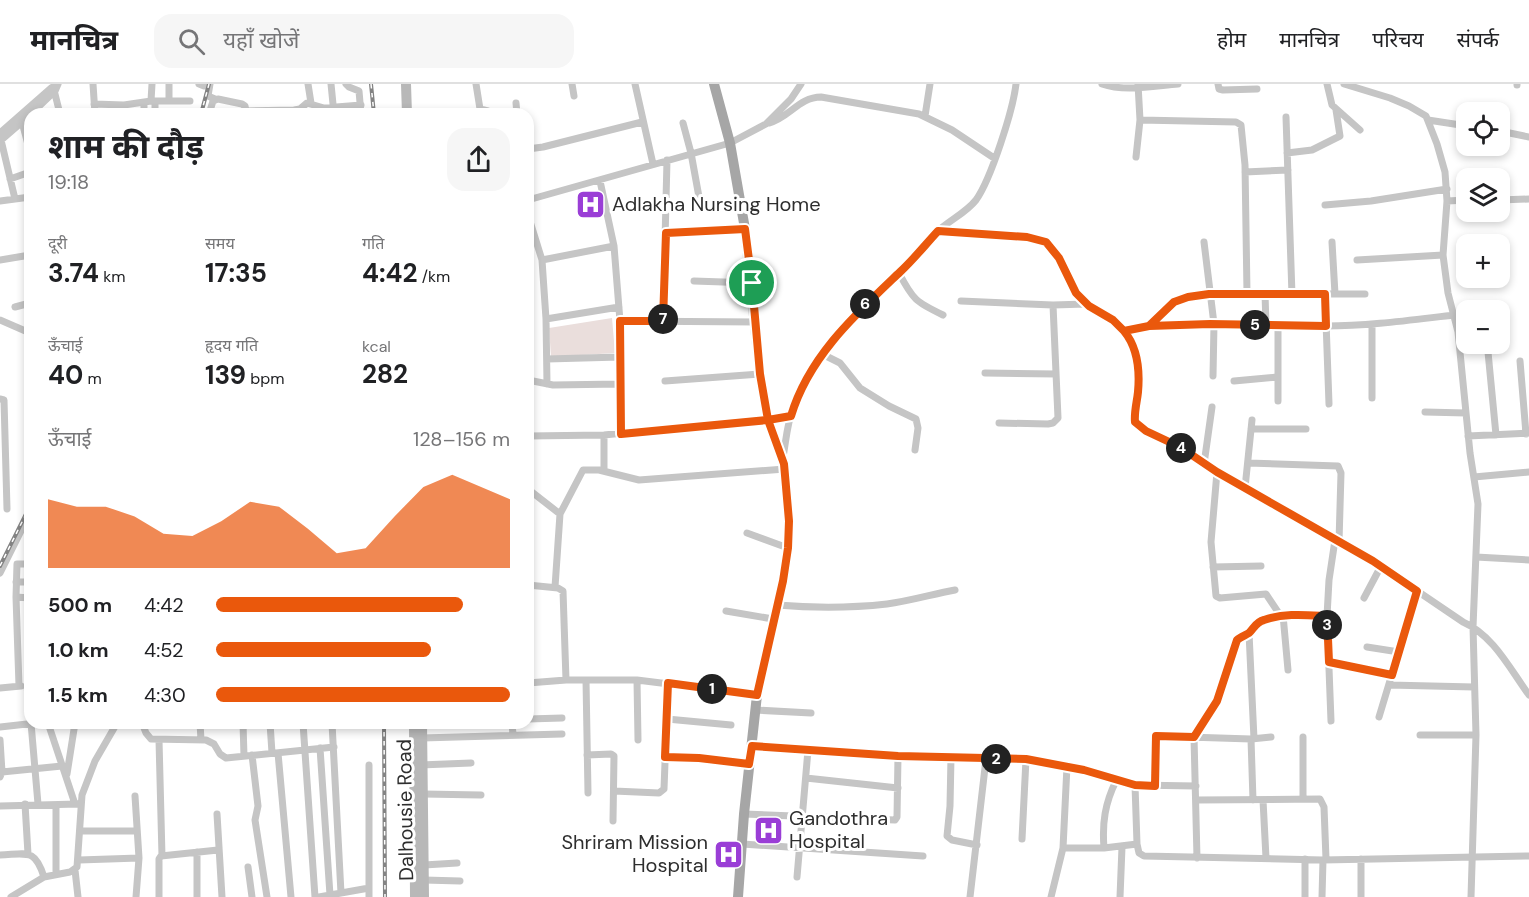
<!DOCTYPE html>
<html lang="hi">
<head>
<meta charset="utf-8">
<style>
	:root { --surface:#fff; --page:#f6f6f6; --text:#202124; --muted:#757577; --line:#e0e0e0; --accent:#ea580c }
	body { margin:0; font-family:"DM Sans","Noto Sans Devanagari",sans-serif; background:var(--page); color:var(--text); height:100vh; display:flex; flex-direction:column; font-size:22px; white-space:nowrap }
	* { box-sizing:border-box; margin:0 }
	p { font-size:20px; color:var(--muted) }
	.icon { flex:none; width:33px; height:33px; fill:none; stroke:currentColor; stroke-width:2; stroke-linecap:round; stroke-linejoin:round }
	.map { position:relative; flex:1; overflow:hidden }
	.panel { position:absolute; left:24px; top:24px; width:510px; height:621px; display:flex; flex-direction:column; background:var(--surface); border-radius:18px; box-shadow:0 3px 9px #0003 }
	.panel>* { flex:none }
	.controls { position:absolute; left:1456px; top:18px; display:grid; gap:12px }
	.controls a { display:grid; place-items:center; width:54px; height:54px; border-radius:12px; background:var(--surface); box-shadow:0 3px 9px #0003; font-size:30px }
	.pin { position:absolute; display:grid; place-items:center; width:51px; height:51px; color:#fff; margin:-26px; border:3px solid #fff; border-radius:50%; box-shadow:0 2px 6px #0007 }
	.km { position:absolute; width:30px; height:30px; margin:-15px; border-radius:50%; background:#222; color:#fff; font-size:16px; line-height:30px; text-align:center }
	.round { display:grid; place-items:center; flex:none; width:63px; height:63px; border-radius:18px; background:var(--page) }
	.head { display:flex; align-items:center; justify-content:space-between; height:102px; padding:0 24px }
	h1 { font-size:33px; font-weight:700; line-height:45px }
	.stats { display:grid; grid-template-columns:repeat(3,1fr); gap:9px; height:102px; padding:6px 24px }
	.stats div { display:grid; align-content:center }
	.stats b { font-size:26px; font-weight:700 }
	.stats small { font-size:16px; font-weight:400 }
	.stats p { font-size:16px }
	.chart { height:168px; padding:12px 24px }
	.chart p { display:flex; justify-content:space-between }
	.chart svg { width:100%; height:108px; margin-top:6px; fill:var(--accent); opacity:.7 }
	ul { padding:0 24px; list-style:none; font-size:20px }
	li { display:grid; grid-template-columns:96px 72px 1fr; align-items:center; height:45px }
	li i { height:15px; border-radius:8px; background:var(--accent) }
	header { display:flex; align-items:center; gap:36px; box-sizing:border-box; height:84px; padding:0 30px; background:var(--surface); border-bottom:2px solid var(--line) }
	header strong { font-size:28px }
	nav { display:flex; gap:33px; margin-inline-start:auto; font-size:21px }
	.search { width:420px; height:54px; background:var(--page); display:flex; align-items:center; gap:15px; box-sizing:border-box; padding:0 21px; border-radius:18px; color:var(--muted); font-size:22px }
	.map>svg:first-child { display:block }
	.green { fill:#eadedc }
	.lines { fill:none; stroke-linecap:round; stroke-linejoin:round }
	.street { stroke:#c5c5c5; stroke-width:7 }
	.secondary { stroke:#b8b8b8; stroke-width:10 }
	.primary { stroke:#a6a6a6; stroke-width:10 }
	.rail-casing { stroke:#838383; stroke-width:4 }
	.rail { stroke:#fff; stroke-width:1.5; stroke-dasharray:4.5; stroke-linecap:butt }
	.route-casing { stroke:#fff; stroke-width:12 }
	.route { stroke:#ea580c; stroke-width:8 }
	.labels { text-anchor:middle; stroke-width:6; stroke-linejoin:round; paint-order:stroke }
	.poi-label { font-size:20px; fill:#2e2e2e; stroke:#fff; text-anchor:start }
	.street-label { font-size:20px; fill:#2e2e2e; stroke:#fff }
</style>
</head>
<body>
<header>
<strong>मानचित्र</strong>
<div class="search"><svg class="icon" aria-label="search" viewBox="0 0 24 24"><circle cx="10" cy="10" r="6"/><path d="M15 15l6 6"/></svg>यहाँ खोजें</div>
<nav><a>होम</a><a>मानचित्र</a><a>परिचय</a><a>संपर्क</a></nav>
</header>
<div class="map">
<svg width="1529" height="813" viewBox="0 0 1529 813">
	<rect width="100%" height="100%" fill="#fff"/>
	<path class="green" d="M612,234L615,269L551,273L549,244Z"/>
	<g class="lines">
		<path class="street" d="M93,0L95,30
			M152,0L151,17H190
			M199,0L204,2
			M210,0L208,12L215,15
			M308,0L311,19
			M331,0L334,30
			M346,0L349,3L359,7L361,30
			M476,0L480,25L488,27L489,30
			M572,0L574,12
			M635,0L653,80
			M1102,0C1124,8 1154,2 1178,0
			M1138,0L1140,36L1236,38L1241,41L1245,81L1247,209
			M1218,0L1219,5L1223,6L1257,5
			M1327,0L1332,21L1360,46
			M1344,0L1390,14L1409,22L1426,32L1437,60L1445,88L1447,117L1443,171L1448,209L1458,248L1470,369L1478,420L1473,543L1476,651L1471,813
			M1517,0V1
			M54,6L60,30
			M155,17V30
			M169,17V0
			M144,19V30
			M516,19L517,30
			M94,20L124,21L151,17
			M31,30L55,7L58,0
			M209,30L213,17L218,15L242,20L245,22L246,27
			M245,30L246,27L294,26L300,25L307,19L324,24L361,21
			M925,32L930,0
			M1286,33L1292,211
			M1428,36L1467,42
			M22,38L30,68
			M683,39L691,69L699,113
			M769,39C789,34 799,13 821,13L919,30L952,46L994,74
			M1500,47L1529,53
			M0,49L51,4L58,0
			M1,56L15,115
			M0,57L30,31
			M528,65L543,63L642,38
			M1287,69L1312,66L1340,52L1336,26
			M1136,73L1140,36
			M1245,88L1288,86
			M10,95L30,88
			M600,97L614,162L620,237L621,349
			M528,116L730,59L766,40L791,15L801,0
			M1500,116L1529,115
			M0,117L30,113
			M1447,117L1467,116
			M1325,121L1371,117L1447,105
			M528,131L542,176
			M938,147L1027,153L1046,158L1059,174L1076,209L1089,222L1113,236L1131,256L1138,277L1139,287L1134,332L1137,340L1146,347L1180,363L1217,388L1373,477L1463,538C1493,551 1510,585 1529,611
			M666,149L745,145
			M1204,158L1214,240L1213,292
			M1332,158L1335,210
			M0,176L30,171
			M1357,176L1443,171
			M899,189C913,216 916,218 943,231
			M694,197L752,199
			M1265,210L1266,241
			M1325,210L1329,320
			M961,217L1053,221L1086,220
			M15,223L30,219
			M546,235L619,223
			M0,236L30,249
			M620,237L756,238
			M663,237L667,76
			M1372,241V314
			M1150,242C1172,218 1177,215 1209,210H1365
			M1124,247C1185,234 1263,241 1326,242C1369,242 1411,236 1454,231
			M1488,268L1496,351
			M822,270L840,279L860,304L889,322L916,335L918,344L915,366
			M547,275L620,273
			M1520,277L1526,350
			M985,289L1056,290
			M528,296L553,301L620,300
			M665,297L760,290
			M1234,297L1277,293
			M547,300L546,235L542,176L614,162
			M0,315L4,316L7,425
			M1278,317V241
			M1425,328L1466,329
			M999,339L1048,340L1053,339L1058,334L1053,221
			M1251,345H1306
			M528,352L604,351L791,332
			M1468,352L1529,349
			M783,373C786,357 787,340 793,324C815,268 857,228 900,188C913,176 924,161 937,148C948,137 966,129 976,116C991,95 1013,26 1016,0
			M1248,379L1338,382L1341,389L1339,458
			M1204,380L1212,323
			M604,387V351
			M1217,388L1211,458L1216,512L1220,514L1266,510L1280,531
			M1474,393L1529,388
			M1245,404L1252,336
			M528,405L560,430
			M747,449L788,464
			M1476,473L1529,476
			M1213,483L1261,482
			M0,489L30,429
			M16,498H30
			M528,501L558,504L563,507L566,596
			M555,503L560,430L583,386H599L639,396L785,385
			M16,513L30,514
			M1364,514L1381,482
			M777,521C813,524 851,524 887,520C910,517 933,510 955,506
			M726,527L773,535
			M1283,531L1288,586
			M1249,549L1254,655
			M1367,563L1399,568
			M1329,578L1392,591
			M586,596L588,709
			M637,596L638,656
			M528,599L566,596H637L757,611
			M1389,601L1474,603
			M19,602L16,513L17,480H30
			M27,602L30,633
			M0,604L21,602
			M755,626L811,629
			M1379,633L1417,507
			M528,635L562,634
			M667,635L731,641
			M1331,637L1327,532L1329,496L1335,456
			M31,639L38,720
			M48,639L75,720
			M142,639L146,649L151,655L206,656L214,660L220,670L226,674L334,663
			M200,639L201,656
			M243,639L244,672
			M270,639L272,669
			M303,639L315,813
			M332,639L341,809
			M512,639L513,651
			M0,643L36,639
			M1420,651H1476
			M1303,653V715
			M422,654L562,650
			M1251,655L1253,716
			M0,656L2,688L0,693
			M159,656L162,772
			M751,662L898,672L1026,675L1084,686L1135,701L1196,702
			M320,664L330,811
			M278,669L291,813
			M252,671L258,722L255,736L267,813
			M587,671L611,670L614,672L613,737
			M665,673L699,674L749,680
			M951,673L950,722L947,752L952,756L977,761
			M369,681V813
			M420,681L471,679
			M2,688L62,682
			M67,690L75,639
			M806,694L898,704
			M1135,701L1137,760L1139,769L1144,772L1323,776L1529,772
			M1155,702L1156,652L1251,655L1271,653
			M614,707L659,709L664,705L668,599
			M423,710L481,711
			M135,712L139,774L136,813
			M1197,716L1320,715L1324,723L1326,775
			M1263,716L1266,774
			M25,720L28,770
			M56,721V790
			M0,722L78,720
			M217,730L222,813
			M744,730L895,736L897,733L898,672
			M80,747H137
			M1022,755L1026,675
			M742,760L923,772
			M1063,764H1104L1137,760
			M1104,764C1102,739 1105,719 1116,697
			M197,768V813
			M0,771C27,770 35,764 44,793
			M1197,774L1194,653L1217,617L1237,556L1249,549L1254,542L1259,538L1280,531L1327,532
			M79,776L139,774
			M424,781L457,779
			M248,783L252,813
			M75,786L78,813
			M797,793L808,666
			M424,796L460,797
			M11,813L44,793L70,788L77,783L82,711L95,677L117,639
			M159,813V775L161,772L218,766
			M319,813L369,804
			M970,813L986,675
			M1051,813L1063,764L1067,682
			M1120,813L1122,763
			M1305,813V775
			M1322,813L1323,776
			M1361,813V775"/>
		<path class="secondary" d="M406,0L407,30
			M414,639L415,813
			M422,639L424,813"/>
		<path class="primary" d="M714,0L730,59L745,145L760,290L768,336L784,380L789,437L788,464L783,497L757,611L744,730L738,813"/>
		<defs>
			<path id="rail" d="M371,0L374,30
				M201,30L209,0
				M0,482L30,422
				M384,639L385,813"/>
		</defs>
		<use href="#rail" class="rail-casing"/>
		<use href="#rail" class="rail"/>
	</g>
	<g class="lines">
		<defs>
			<path id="route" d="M752,199L760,290L768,336L784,380L789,437L788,464L783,497L757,611L668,599L665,673L699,674L749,680L752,662L898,672L1026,675L1084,686L1135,701L1155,702L1156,652L1194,653L1217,617L1237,556C1240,553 1246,551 1249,549C1254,544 1256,538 1264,536C1284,529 1305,531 1327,532L1329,578L1392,591L1417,507L1373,477L1217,388L1180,363L1146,347L1135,338C1134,328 1137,318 1138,308C1140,286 1138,264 1124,247L1149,242L1174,218L1188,213L1209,210H1325L1326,242L1210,240L1149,242L1124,247L1113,236L1089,222L1076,209L1059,174L1046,158L1027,153L938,147C925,161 914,175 900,188C856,230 809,272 791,332L768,336L621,350L620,237H663L666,149L745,145L752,199"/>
		</defs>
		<use href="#route" class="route-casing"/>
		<use href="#route" class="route"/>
	</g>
	<defs>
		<symbol id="hospital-square" viewBox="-11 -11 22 22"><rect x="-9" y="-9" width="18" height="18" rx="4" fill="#9a3ed6" stroke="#fff"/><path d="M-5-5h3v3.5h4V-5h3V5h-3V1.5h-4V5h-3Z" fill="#fff"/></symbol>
	</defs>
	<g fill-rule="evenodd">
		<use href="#hospital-square" x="574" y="104" width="33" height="33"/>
		<use href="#hospital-square" x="752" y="730" width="33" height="33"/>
		<use href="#hospital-square" x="712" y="754" width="33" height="33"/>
	</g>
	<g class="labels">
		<g class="poi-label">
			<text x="612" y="127">Adlakha Nursing Home</text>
			<text x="789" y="741">Gandothra<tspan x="789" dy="23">Hospital</tspan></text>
			<text x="708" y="765" text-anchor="end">Shriram Mission<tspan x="708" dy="23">Hospital</tspan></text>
		</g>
		<g class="street-label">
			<text transform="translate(405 726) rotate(-91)" y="7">Dalhousie Road</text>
		</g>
	</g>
</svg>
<div class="controls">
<a><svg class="icon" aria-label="locate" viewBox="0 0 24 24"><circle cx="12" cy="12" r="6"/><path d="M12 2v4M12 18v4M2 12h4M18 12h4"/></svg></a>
<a><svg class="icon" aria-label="layers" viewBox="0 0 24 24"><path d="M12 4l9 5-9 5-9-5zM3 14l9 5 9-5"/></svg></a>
<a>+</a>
<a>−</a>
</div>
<div class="pin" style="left:752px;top:199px;background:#1e9e55"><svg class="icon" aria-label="arrive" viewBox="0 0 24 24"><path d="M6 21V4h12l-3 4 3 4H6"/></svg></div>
<b class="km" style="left:712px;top:605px">1</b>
<b class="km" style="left:996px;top:675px">2</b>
<b class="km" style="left:1327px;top:541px">3</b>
<b class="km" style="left:1181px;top:364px">4</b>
<b class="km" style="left:1255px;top:241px">5</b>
<b class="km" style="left:865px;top:220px">6</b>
<b class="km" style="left:663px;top:235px">7</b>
<section class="panel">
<div class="head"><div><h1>शाम की दौड़</h1><p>19:18</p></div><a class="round"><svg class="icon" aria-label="share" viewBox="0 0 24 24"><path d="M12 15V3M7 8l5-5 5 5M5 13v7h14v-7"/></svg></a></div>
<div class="stats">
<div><p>दूरी</p><b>3.74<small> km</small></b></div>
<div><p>समय</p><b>17:35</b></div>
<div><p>गति</p><b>4:42<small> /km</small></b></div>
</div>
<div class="stats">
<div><p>ऊँचाई</p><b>40<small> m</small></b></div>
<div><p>हृदय गति</p><b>139<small> bpm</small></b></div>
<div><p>kcal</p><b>282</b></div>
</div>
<div class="chart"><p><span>ऊँचाई</span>128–156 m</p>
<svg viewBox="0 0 160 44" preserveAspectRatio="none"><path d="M0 44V16L10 19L20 19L30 23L40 30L50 31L60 25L70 17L80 19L90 28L100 38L110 36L120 23L130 11L140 6L150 11L160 16V44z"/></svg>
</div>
<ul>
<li><b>500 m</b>4:42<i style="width:84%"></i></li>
<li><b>1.0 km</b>4:52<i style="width:73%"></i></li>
<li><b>1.5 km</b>4:30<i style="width:100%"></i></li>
</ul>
</section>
</div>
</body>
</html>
